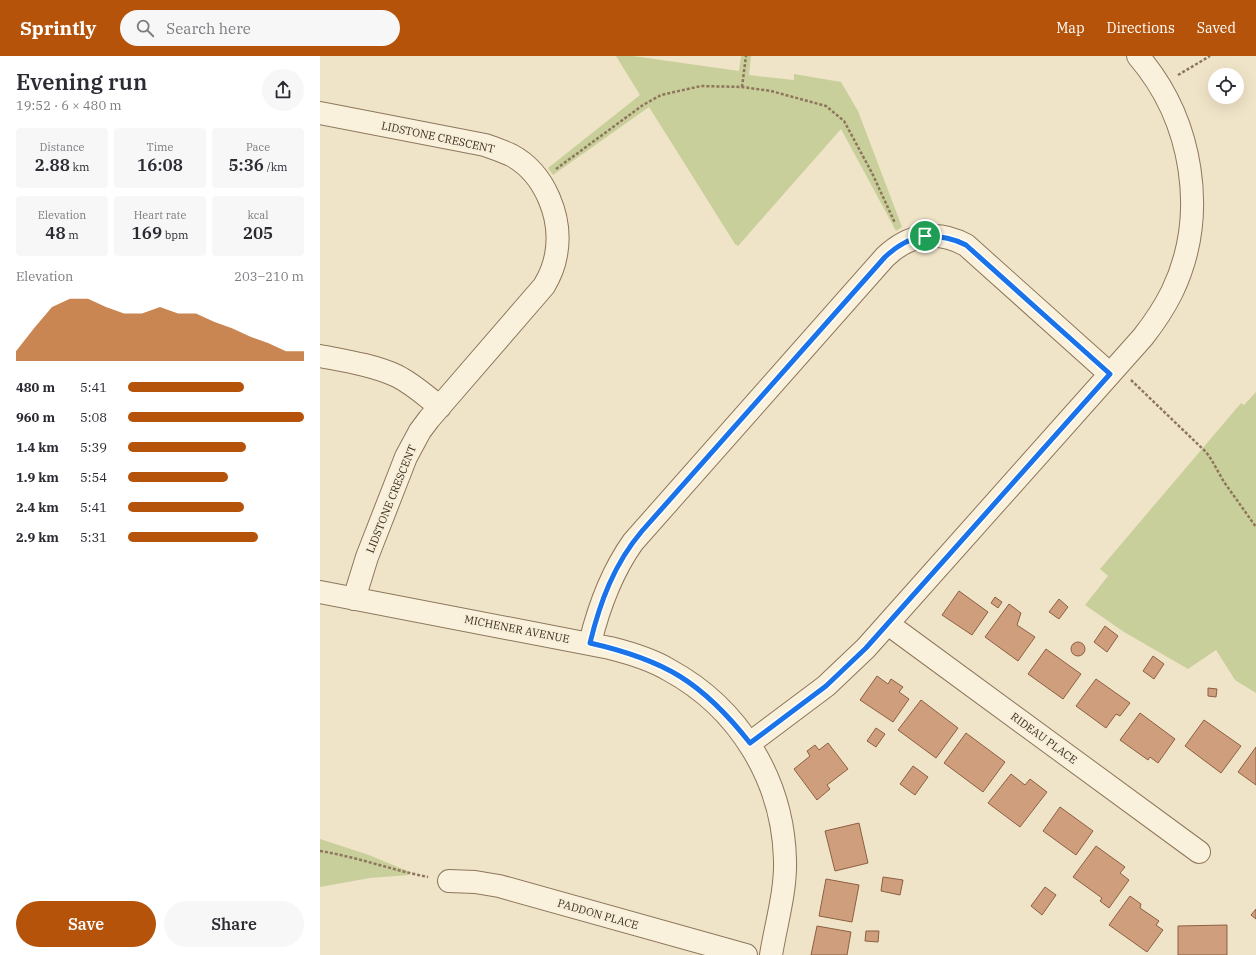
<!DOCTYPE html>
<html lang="en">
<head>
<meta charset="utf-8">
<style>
	:root { --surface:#fff; --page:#f7f7f7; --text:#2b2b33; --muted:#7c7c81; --accent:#b45309 }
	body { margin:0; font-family:"IBM Plex Serif",serif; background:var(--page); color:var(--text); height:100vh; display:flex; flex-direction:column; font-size:15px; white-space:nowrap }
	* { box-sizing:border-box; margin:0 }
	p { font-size:13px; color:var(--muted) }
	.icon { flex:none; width:22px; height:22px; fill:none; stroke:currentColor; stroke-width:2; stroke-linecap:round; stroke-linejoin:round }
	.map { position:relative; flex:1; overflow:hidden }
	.panel { display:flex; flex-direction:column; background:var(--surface); width:320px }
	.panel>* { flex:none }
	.buttons { position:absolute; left:888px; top:12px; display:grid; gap:8px }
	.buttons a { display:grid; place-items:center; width:36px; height:36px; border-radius:50%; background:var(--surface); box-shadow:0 4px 16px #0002; font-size:20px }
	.pin { position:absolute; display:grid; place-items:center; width:34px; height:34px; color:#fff; margin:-17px; border:2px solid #fff; border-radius:50%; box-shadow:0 1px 4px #0007 }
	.round { display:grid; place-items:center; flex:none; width:42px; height:42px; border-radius:21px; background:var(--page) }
	.headline { display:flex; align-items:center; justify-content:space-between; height:68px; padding:0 16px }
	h1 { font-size:22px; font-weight:600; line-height:30px }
	.metrics { display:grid; grid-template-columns:repeat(3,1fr); gap:6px; height:68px; padding:4px 16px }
	.metrics div { display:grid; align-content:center; border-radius:4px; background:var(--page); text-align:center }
	.metrics b { font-size:17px; font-weight:600 }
	.metrics small { font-size:11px; font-weight:400 }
	.metrics p { font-size:11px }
	.chart { height:112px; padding:8px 16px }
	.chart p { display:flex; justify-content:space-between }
	.chart svg { width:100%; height:72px; margin-top:4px; fill:var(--accent); opacity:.7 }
	.button { display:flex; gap:8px; margin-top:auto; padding:8px 16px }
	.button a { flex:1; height:46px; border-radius:24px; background:var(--accent); color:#fff; font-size:16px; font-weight:600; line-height:46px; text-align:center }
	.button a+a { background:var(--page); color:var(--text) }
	ul { padding:0 16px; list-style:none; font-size:13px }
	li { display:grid; grid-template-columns:64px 48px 1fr; align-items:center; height:30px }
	li i { height:10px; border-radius:5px; background:var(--accent) }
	header { display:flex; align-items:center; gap:24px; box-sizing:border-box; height:56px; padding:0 20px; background:var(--accent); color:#fff }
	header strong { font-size:19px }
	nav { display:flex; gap:22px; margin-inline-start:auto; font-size:14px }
	.search { width:280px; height:36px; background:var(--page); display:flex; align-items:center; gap:10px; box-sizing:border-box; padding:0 14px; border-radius:22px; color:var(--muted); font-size:15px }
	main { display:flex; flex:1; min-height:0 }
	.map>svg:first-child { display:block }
	.green { fill:#c9cf9b }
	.building { fill:#cf9f7d; stroke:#8d5f41 }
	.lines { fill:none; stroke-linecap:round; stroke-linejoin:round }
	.minor-casing { stroke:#8d765c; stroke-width:24 }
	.path { stroke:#8d765c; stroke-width:2.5; stroke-dasharray:3 2; stroke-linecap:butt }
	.minor { stroke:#faf1dc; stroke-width:22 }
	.route-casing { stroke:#fff; stroke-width:8 }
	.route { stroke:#1a73e8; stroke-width:5 }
	.labels { text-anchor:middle; stroke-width:4; stroke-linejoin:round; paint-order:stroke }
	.street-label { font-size:11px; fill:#3d2e20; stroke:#f7eed8 }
</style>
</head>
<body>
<header>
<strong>Sprintly</strong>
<div class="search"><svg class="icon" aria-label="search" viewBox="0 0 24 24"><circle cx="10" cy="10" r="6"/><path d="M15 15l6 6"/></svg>Search here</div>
<nav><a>Map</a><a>Directions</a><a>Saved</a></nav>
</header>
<main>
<section class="panel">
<div class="headline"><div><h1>Evening run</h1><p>19:52 · 6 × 480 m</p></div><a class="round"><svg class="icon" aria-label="share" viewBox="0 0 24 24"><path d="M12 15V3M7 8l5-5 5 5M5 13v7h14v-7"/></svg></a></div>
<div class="metrics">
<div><p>Distance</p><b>2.88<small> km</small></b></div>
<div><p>Time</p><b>16:08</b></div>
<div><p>Pace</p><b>5:36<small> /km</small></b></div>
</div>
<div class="metrics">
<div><p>Elevation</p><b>48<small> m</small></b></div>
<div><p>Heart rate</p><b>169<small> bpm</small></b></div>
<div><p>kcal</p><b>205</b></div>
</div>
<div class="chart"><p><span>Elevation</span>203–210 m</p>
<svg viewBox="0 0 160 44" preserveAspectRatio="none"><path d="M0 44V38L10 24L20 11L30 6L40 6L50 11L60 15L70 15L80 11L90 15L100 15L110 20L120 24L130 29L140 33L150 38L160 38V44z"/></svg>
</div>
<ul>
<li><b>480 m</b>5:41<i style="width:66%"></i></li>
<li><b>960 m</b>5:08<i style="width:100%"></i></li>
<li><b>1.4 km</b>5:39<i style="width:67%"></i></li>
<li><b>1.9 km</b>5:54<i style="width:57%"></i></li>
<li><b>2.4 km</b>5:41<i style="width:66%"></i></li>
<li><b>2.9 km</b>5:31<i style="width:74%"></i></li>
</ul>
<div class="button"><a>Save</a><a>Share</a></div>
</section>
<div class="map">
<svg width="936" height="899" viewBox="0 0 936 899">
	<rect width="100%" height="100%" fill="#f0e4c8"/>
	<path class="green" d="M296,0H313L419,15L421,0H431L429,19L474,24V18L521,26L538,55L582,171L576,175L521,73L418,190L415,188L329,51L233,119L228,112L320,39Z
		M936,336V637L915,624L896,594L868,613L804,576L765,549L788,520L780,513L921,347L924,349Z
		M0,783L49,799L90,816L89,819L50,822L0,831Z"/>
	<path class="building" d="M639,535L668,556L652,579L622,559Z
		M675,541L682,546L678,552L671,547Z
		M739,543L748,551L739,563L729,556Z
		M689,548L701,557L697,569L715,581L698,605L665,581Z
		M785,570L798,580L787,596L774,586Z
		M751 593a7 7 0 1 1 14 0a7 7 0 1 1-14 0Z
		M726,593L761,618L743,643L708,618Z
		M833,600L844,608L834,623L823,615Z
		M557,620L568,628L571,623L583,631L579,636L589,643L573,666L540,644Z
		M776,623L810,647L800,660L796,658L786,672L756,650Z
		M888,632L897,633L896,641L888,640Z
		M601,644L638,672L616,702L578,674Z
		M820,657L855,683L838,707L830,701L828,704L800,684Z
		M884,664L921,690L901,717L865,690Z
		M556,672L565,678L556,691L547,685Z
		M646,677L685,706L663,736L624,707Z
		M508,687L528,713L507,729L510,733L497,744L474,713L490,700L487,695L495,689L499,694Z
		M936,691V729L918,716Z
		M593,710L608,721L595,739L580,728Z
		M691,718L705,729L710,723L727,736L700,771L668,747Z
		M740,751L773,775L756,799L723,775Z
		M539,767L548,807L515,815L505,775Z
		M776,790L805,811L800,817L809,824L789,852L780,845L782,842L753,821Z
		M563,821L583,824L580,839L561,835Z
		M506,823L539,829L532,866L499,860Z
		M725,831L736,839L722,859L711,850Z
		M810,840L821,848L820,852L839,865L836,869L843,874L827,896L789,869Z
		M936,853V863L931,859Z
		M907,869V899H858V870Z
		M497,870L531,876L527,899H491Z
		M546,875H559L558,886L545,885Z"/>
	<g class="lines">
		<defs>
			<path id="minor" d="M0,57L165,89C174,92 182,95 191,99C225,117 243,162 236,199C234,211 230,220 224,230L109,363L100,375L86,401L47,501L34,543
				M0,300C26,305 53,309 77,320C93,328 106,340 120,351
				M0,536L290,592C310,597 331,603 349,614C419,652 463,724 465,804C466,835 456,868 451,899
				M568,568L879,796
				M270,587C279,550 291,517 313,486L565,201C589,178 617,173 646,189L790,318
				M430,687L506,630L546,592L823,281C834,267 844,252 852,236C889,159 873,64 818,0
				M129,825L155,826L179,830L426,899"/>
		</defs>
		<use href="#minor" class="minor-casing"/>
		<path class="path" d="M858,19L890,0
			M422,31L426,0
			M236,113L323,49L341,39L381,30L422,31L451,35L506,50L524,65L552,117L575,167
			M811,324L886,396L891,403L904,426L936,471
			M0,795C37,801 72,814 108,821"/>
		<use href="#minor" class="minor"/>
	</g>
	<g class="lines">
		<defs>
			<path id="route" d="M605,180C620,180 633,182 646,189L790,318L546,592L506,630L430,687C382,626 345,604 270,587C280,546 294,508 322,475L565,201C578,189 589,183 605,180Z"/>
		</defs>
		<use href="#route" class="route-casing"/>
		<use href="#route" class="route"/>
	</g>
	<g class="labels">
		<g class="street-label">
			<text transform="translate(118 81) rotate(12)" y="4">LIDSTONE CRESCENT</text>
			<text transform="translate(71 443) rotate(-68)" y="4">LIDSTONE CRESCENT</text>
			<text transform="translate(197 573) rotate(11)" y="4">MICHENER AVENUE</text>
			<text transform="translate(724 682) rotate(36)" y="4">RIDEAU PLACE</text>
			<text transform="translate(278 858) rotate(16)" y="4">PADDON PLACE</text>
		</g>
	</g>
</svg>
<div class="buttons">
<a><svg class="icon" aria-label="locate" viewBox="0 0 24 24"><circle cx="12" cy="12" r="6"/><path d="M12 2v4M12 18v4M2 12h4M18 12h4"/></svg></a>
</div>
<div class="pin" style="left:605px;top:180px;background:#1e9e55"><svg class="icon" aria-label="arrive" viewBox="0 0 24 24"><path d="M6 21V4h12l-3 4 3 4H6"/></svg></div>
</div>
</main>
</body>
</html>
